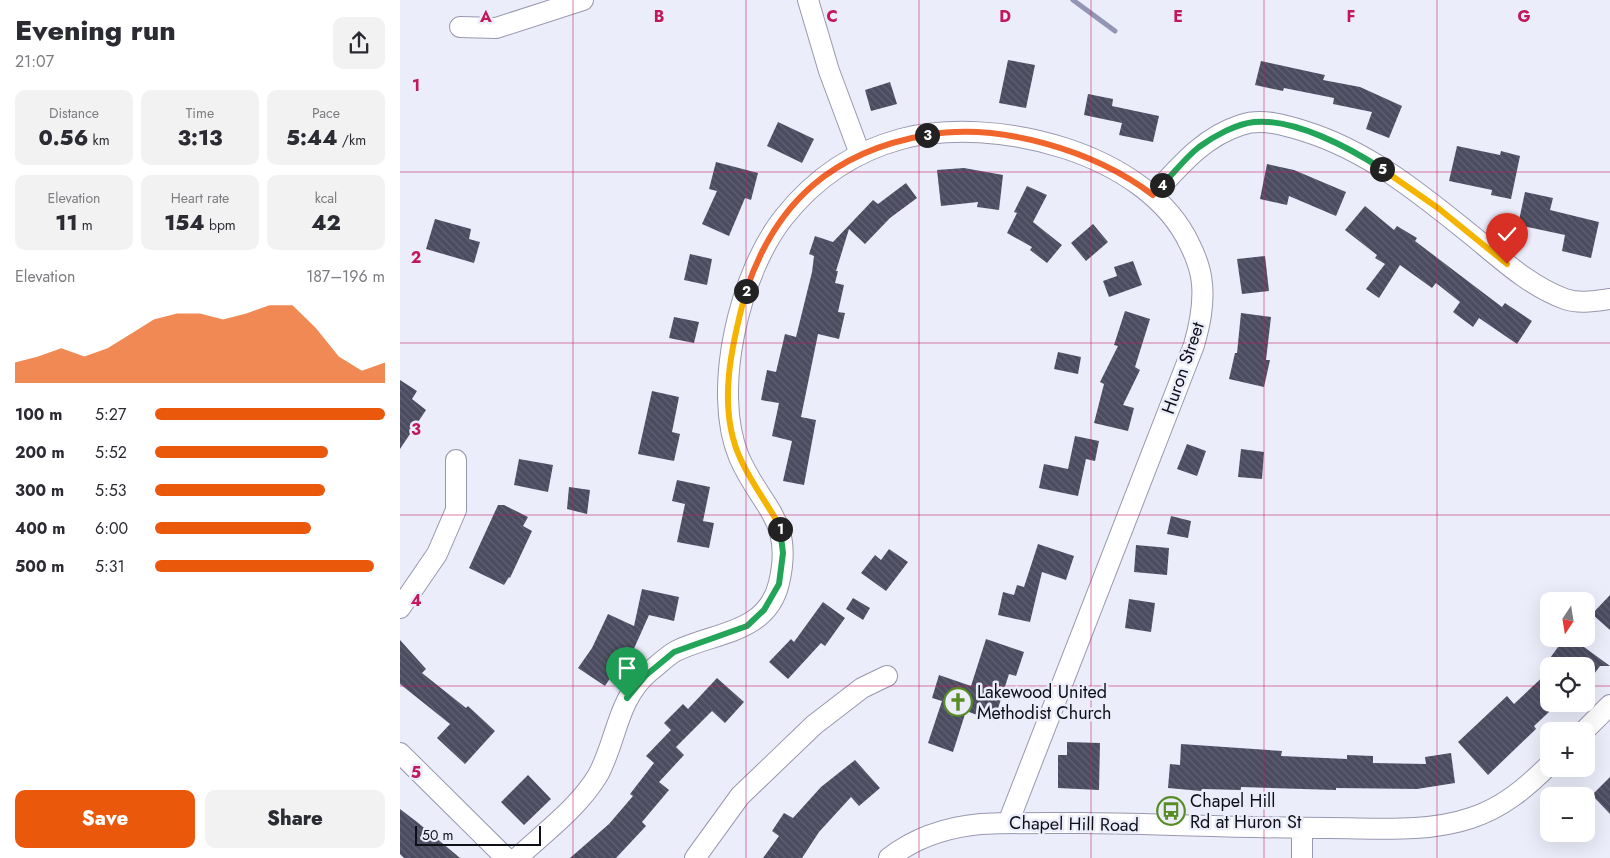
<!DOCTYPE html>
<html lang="en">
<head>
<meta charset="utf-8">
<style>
	:root { --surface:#fff; --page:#f2f2f3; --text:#2b2b33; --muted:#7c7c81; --accent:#ea580c }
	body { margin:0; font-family:Jost,sans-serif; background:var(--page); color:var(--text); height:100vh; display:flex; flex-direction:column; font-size:19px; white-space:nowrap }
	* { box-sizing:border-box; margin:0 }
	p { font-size:16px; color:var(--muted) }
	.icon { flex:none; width:28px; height:28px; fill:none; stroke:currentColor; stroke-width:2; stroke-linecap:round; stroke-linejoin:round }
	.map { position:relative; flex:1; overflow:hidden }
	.sheet { display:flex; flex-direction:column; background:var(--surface); width:400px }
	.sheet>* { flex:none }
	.needle { width:32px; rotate:192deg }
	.buttons { position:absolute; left:1140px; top:592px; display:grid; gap:10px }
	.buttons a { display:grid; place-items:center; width:55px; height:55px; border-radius:10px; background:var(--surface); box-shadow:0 5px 20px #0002; font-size:25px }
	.scale { position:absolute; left:15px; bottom:12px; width:126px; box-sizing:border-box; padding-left:5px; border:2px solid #0f0f17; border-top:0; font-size:14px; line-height:18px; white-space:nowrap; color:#0f0f17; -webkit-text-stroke:4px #ecedfb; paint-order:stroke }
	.pin { position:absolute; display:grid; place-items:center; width:42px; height:42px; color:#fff; margin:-51px -21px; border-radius:50% 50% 50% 0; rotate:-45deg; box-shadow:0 0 5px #0007 }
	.pin .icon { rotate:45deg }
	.km { position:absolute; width:25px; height:25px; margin:-12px; border-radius:50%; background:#222; color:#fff; font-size:14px; line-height:25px; text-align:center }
	.round { display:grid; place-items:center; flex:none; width:52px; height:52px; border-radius:10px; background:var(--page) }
	.overview { display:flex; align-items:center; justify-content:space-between; height:85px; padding:0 15px }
	h1 { font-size:28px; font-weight:800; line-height:38px }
	.stats { display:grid; grid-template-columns:repeat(3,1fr); gap:8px; height:85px; padding:5px 15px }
	.stats div { display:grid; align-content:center; border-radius:10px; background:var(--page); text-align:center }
	.stats b { font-size:21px; font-weight:800 }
	.stats small { font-size:14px; font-weight:400 }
	.stats p { font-size:14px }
	.chart { height:140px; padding:10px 15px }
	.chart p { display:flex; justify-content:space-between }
	.chart svg { width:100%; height:90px; margin-top:5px; fill:var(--accent); opacity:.7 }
	.action { display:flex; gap:10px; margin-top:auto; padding:10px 15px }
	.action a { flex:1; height:58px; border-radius:10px; background:var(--accent); color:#fff; font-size:20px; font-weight:800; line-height:58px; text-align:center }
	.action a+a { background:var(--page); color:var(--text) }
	ul { padding:0 15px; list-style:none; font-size:16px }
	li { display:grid; grid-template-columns:80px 60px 1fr; align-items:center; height:38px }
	li i { height:12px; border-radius:6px; background:var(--accent) }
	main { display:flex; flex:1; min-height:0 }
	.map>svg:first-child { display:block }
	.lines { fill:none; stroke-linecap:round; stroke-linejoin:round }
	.stream { stroke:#9395b4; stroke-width:5 }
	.building { fill:url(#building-back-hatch) }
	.minor-casing { stroke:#9798af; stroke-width:22 }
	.minor { stroke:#fff; stroke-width:20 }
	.split-1-casing { stroke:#fff; stroke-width:10 }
	.split-2-casing { stroke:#fff; stroke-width:10 }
	.split-3-casing { stroke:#fff; stroke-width:10 }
	.split-4-casing { stroke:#fff; stroke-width:10 }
	.split-5-casing { stroke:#fff; stroke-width:10 }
	.split-6-casing { stroke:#fff; stroke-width:10 }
	.split-1 { stroke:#22a559; stroke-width:6 }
	.split-2 { stroke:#f5b400; stroke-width:6 }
	.split-3 { stroke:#f0652b; stroke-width:6 }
	.split-4 { stroke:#f0652b; stroke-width:6 }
	.split-5 { stroke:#22a559; stroke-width:6 }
	.split-6 { stroke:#f5b400; stroke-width:6 }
	.grid { fill:none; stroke:#c2185b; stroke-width:1; stroke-opacity:0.55 }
	.labels { text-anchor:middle; stroke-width:5; stroke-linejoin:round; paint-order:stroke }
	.street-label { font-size:18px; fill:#0f0f17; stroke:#ecedfb }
	.poi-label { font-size:18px; fill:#0f0f17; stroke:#ecedfb; text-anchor:start }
	.grid-label { font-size:16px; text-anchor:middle; font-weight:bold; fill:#c2185b; stroke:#ecedfb; stroke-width:5; stroke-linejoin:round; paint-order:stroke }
</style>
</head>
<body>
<main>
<section class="sheet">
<div class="overview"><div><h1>Evening run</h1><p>21:07</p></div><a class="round"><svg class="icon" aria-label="share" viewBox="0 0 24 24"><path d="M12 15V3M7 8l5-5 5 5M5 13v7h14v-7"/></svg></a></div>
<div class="stats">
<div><p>Distance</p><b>0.56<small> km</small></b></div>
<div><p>Time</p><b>3:13</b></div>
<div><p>Pace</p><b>5:44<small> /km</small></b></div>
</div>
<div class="stats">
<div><p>Elevation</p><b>11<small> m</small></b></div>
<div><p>Heart rate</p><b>154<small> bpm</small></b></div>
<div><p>kcal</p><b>42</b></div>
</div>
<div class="chart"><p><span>Elevation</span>187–196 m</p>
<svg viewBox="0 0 160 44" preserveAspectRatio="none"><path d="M0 44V34L10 31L20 27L30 31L40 27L50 20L60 13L70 10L80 10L90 13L100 10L110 6L120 6L130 17L140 31L150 38L160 34V44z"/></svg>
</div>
<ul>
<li><b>100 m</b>5:27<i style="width:100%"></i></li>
<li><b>200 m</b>5:52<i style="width:75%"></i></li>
<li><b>300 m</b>5:53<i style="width:74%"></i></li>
<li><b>400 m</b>6:00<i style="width:68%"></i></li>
<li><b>500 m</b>5:31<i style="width:95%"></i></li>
</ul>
<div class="action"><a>Save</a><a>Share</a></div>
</section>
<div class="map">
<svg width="1210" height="858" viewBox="0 0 1210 858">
	<defs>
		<pattern id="building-back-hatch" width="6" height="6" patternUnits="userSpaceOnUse" patternTransform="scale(1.25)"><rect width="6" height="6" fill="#4c4c61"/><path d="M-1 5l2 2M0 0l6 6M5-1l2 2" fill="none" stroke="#616173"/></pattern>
	</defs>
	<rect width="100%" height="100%" fill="#ecedfb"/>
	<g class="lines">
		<path class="stream" d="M673,0L715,31"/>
	</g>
	<path class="building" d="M608,60L635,65L626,108L599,103Z
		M861,61L925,75L923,80L960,87L1002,106L989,138L966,129L972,112L933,104L934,98L884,88L883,91L855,85Z
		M490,82L497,104L471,111L465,90Z
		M688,94L713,99L712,106L759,116L753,142L719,135L722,123L684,115Z
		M378,122L414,139L402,163L367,146Z
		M1057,146L1100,155L1101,151L1120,156L1111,199L1091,195L1092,190L1049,181Z
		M316,162L358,173L351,200L345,198L329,236L302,224L317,191L309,189Z
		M867,164L894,170L946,192L936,216L889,196L887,205L860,199Z
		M564,168L603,175L599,210L577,207L578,202L541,206L537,170Z
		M506,183L517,198L490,218L465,244L449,229L436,271H438L435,283L444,285L438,312L445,313L439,339L418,334L401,417L416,420L404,485L383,481L392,441L372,436L379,403L361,400L367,370L376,372L385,334L396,337L412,272L414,256L409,254L415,236L433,242L473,200L478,204Z
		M627,186L647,195L633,222L662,245L647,263L630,250L632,247L607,233L617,213L614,212Z
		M1125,192L1153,198L1150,210L1199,222L1191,258L1162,251L1165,235L1118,225Z
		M965,206L994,230L997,226L1017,238L1015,241L1102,307L1105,303L1132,321L1117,344L1079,318L1073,327L1053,312L1060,302L1036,283L1032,288L1000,265L979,298L966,289L985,264L975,258L977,255L945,230Z
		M35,219L71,229L69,239L80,242L74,263L26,249Z
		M693,224L708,242L686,261L671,243Z
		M290,254L312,259L307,285L284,280Z
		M865,256L869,291L842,294L837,259Z
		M733,261L742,285L709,297L703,281L717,276L714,267Z
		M725,311L750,319L735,367L740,370L723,405L734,408L728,431L694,423L704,384L700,382L718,346L714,345Z
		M841,313L871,317L866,360H870L864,387L829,379L835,353H837Z
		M274,317L299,322L294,343L269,338Z
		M658,352L681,357L678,374L654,369Z
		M0,380L17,391L12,399L26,410L0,449Z
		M252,391L279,397L272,432L280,434L274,461L238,454Z
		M675,436L699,441L695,461L686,459L678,496L639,488L644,464L668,469Z
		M787,444L806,451L797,476L777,469Z
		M841,449L864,452L862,479L838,477Z
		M119,459L153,465L148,492L114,485Z
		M277,480L310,487L303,521L314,523L309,548L277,542L285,504L272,501Z
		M169,487L190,490L187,514L167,509Z
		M98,505H104L128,517L123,526L132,531L110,578L109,577L104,585L69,568Z
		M771,516L791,521L788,538L767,534Z
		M638,544L674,556L666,580L642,572L630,622L598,615L603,592L614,595L617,585L624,587Z
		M736,545L769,548L767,575L734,572Z
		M489,549L508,562L486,591L461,573L475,555L481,560Z
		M242,589L279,597L274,621L249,615L232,653L228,651L205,686L178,668L192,648L208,614L234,626Z
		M1210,595V630L1192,614Z
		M453,598L470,608L463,620L446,609Z
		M729,599L755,603L751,632L725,628Z
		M423,602L445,618L425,646L421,643L388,679L369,662L391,639L394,642Z
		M586,639L624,652L616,676L609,674L594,721L566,711L553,752L528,743L542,701L532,698L539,675L571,686Z
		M1164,639H1173L1210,666H1200L1186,685V666H1162L1150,658Z
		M0,640L26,669L22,673L66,708L68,706L95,731L65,764L37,738L50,724L0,684Z
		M1149,671V712L1134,726L1136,729L1088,775L1058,742L1107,696L1114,704Z
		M317,678L344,702L325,723L312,711L276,747L284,755L259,782L269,790L242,822L246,826L216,858H170L209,824L233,796L230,794L254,763L246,756L271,730L264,723L283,704L288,709Z
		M667,742L700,743L699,790L658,788V755H667Z
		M781,744L882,751L881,756L947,759V755L973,756V763L1026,764L1025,757L1051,753L1055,783L1017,789L936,788V790L841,787V790L802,789L801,791L768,788L770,764L780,765Z
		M455,760L480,788L459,806L451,797L419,832L402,858H363L379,836L372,831L384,813L393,818L421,787Z
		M128,775L151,799L124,825L101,802Z
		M1210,777V814L1192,795Z
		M0,809L17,822L60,858H4L0,854Z"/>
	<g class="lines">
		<defs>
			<path id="minor" d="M408,0L429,71L460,154
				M60,27L96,28L183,0
				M753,195C779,167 803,137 841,125C862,118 885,125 904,131C969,151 1022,195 1074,237C1102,260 1131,287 1165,299C1179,304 1195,301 1210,299
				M0,608L37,554L56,510V460
				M1184,731L1210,705
				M0,753L106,858
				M117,858C144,833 179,807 198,775C217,740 217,699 249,672C258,665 267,656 276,651C314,632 367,634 379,583C394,519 361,508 339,457C311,390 340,272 384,217C415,178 453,152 501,139C595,115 747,152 790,245C796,257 801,271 802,284C804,305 800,324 794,345L608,823
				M295,858L340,796L414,725L462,688L487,676
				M489,858C516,837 547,827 581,824C697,820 813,828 929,828C975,828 1027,833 1071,818C1102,808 1126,788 1149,765
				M902,858V828"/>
		</defs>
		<use href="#minor" class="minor-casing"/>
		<use href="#minor" class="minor"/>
	</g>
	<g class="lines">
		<defs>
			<path id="split-1" d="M227,698L245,676L274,652L347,626L364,610L379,584L383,553L380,529"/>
			<path id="split-2" d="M346,291C332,343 316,408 341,460C351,482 366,502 378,523L380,529"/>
			<path id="split-3" d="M346,291C376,201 434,151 527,135"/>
			<path id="split-4" d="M527,135C600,122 695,151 753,195L762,185"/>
			<path id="split-5" d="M762,185C774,173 785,158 799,147C814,136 836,124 854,122C894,118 950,148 982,169"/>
			<path id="split-6" d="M982,169L1038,208L1107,264"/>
		</defs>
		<use href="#split-1" class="split-1-casing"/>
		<use href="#split-2" class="split-2-casing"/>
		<use href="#split-3" class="split-3-casing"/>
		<use href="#split-4" class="split-4-casing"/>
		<use href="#split-5" class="split-5-casing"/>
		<use href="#split-6" class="split-6-casing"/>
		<use href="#split-1" class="split-1"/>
		<use href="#split-2" class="split-2"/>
		<use href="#split-3" class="split-3"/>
		<use href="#split-4" class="split-4"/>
		<use href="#split-5" class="split-5"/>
		<use href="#split-6" class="split-6"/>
	</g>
	<path class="grid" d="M173,0V858M346,0V858M519,0V858M691,0V858M864,0V858M1037,0V858M0,172H1210M0,343H1210M0,515H1210M0,686H1149M1186,686H1210"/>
	<defs>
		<symbol id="church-ring" viewBox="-11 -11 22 22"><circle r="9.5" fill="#ecedfb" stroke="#588c25" stroke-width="1.5"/><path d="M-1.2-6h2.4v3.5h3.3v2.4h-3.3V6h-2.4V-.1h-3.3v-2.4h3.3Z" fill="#588c25"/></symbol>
		<symbol id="bus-ring" viewBox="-11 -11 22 22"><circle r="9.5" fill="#ecedfb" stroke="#588c25" stroke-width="1.5"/><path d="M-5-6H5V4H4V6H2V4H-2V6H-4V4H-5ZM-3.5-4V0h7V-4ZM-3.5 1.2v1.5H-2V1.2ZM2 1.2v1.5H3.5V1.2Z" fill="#588c25"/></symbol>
	</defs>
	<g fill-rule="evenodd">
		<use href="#church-ring" x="542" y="686" width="32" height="32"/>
		<use href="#bus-ring" x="755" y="795" width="32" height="32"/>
	</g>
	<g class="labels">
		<g class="street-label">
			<text transform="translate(783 368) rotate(-71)" y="6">Huron Street</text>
			<text transform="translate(674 824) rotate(1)" y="6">Chapel Hill Road</text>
		</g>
		<g class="poi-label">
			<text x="577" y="698">Lakewood United<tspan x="577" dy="21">Methodist Church</tspan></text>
			<text x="790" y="807">Chapel Hill<tspan x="790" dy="21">Rd at Huron St</tspan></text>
		</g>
	</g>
	<g class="grid-label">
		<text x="86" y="22">A</text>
		<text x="259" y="22">B</text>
		<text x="432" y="22">C</text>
		<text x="605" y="22">D</text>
		<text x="778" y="22">E</text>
		<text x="951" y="22">F</text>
		<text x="1124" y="22">G</text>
		<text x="16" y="91">1</text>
		<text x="16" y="263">2</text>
		<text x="16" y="435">3</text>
		<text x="16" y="606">4</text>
		<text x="16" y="778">5</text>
	</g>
</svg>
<div class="buttons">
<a><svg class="needle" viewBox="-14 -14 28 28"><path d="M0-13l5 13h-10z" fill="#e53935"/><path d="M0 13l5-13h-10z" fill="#7c7c81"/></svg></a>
<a><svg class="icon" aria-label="locate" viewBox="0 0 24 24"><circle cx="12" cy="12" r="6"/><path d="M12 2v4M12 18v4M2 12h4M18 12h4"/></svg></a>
<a>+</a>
<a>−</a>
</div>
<div class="scale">50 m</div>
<div class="pin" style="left:227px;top:698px;background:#1e9e55"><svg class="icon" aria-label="arrive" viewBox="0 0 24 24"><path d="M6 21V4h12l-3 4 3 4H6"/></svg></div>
<div class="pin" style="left:1107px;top:264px;background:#d93025"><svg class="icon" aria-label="check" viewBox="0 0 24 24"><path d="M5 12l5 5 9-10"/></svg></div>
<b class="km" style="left:380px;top:529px">1</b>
<b class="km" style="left:346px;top:291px">2</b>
<b class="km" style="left:527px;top:135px">3</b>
<b class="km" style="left:762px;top:185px">4</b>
<b class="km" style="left:982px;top:169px">5</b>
</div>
</main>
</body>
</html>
